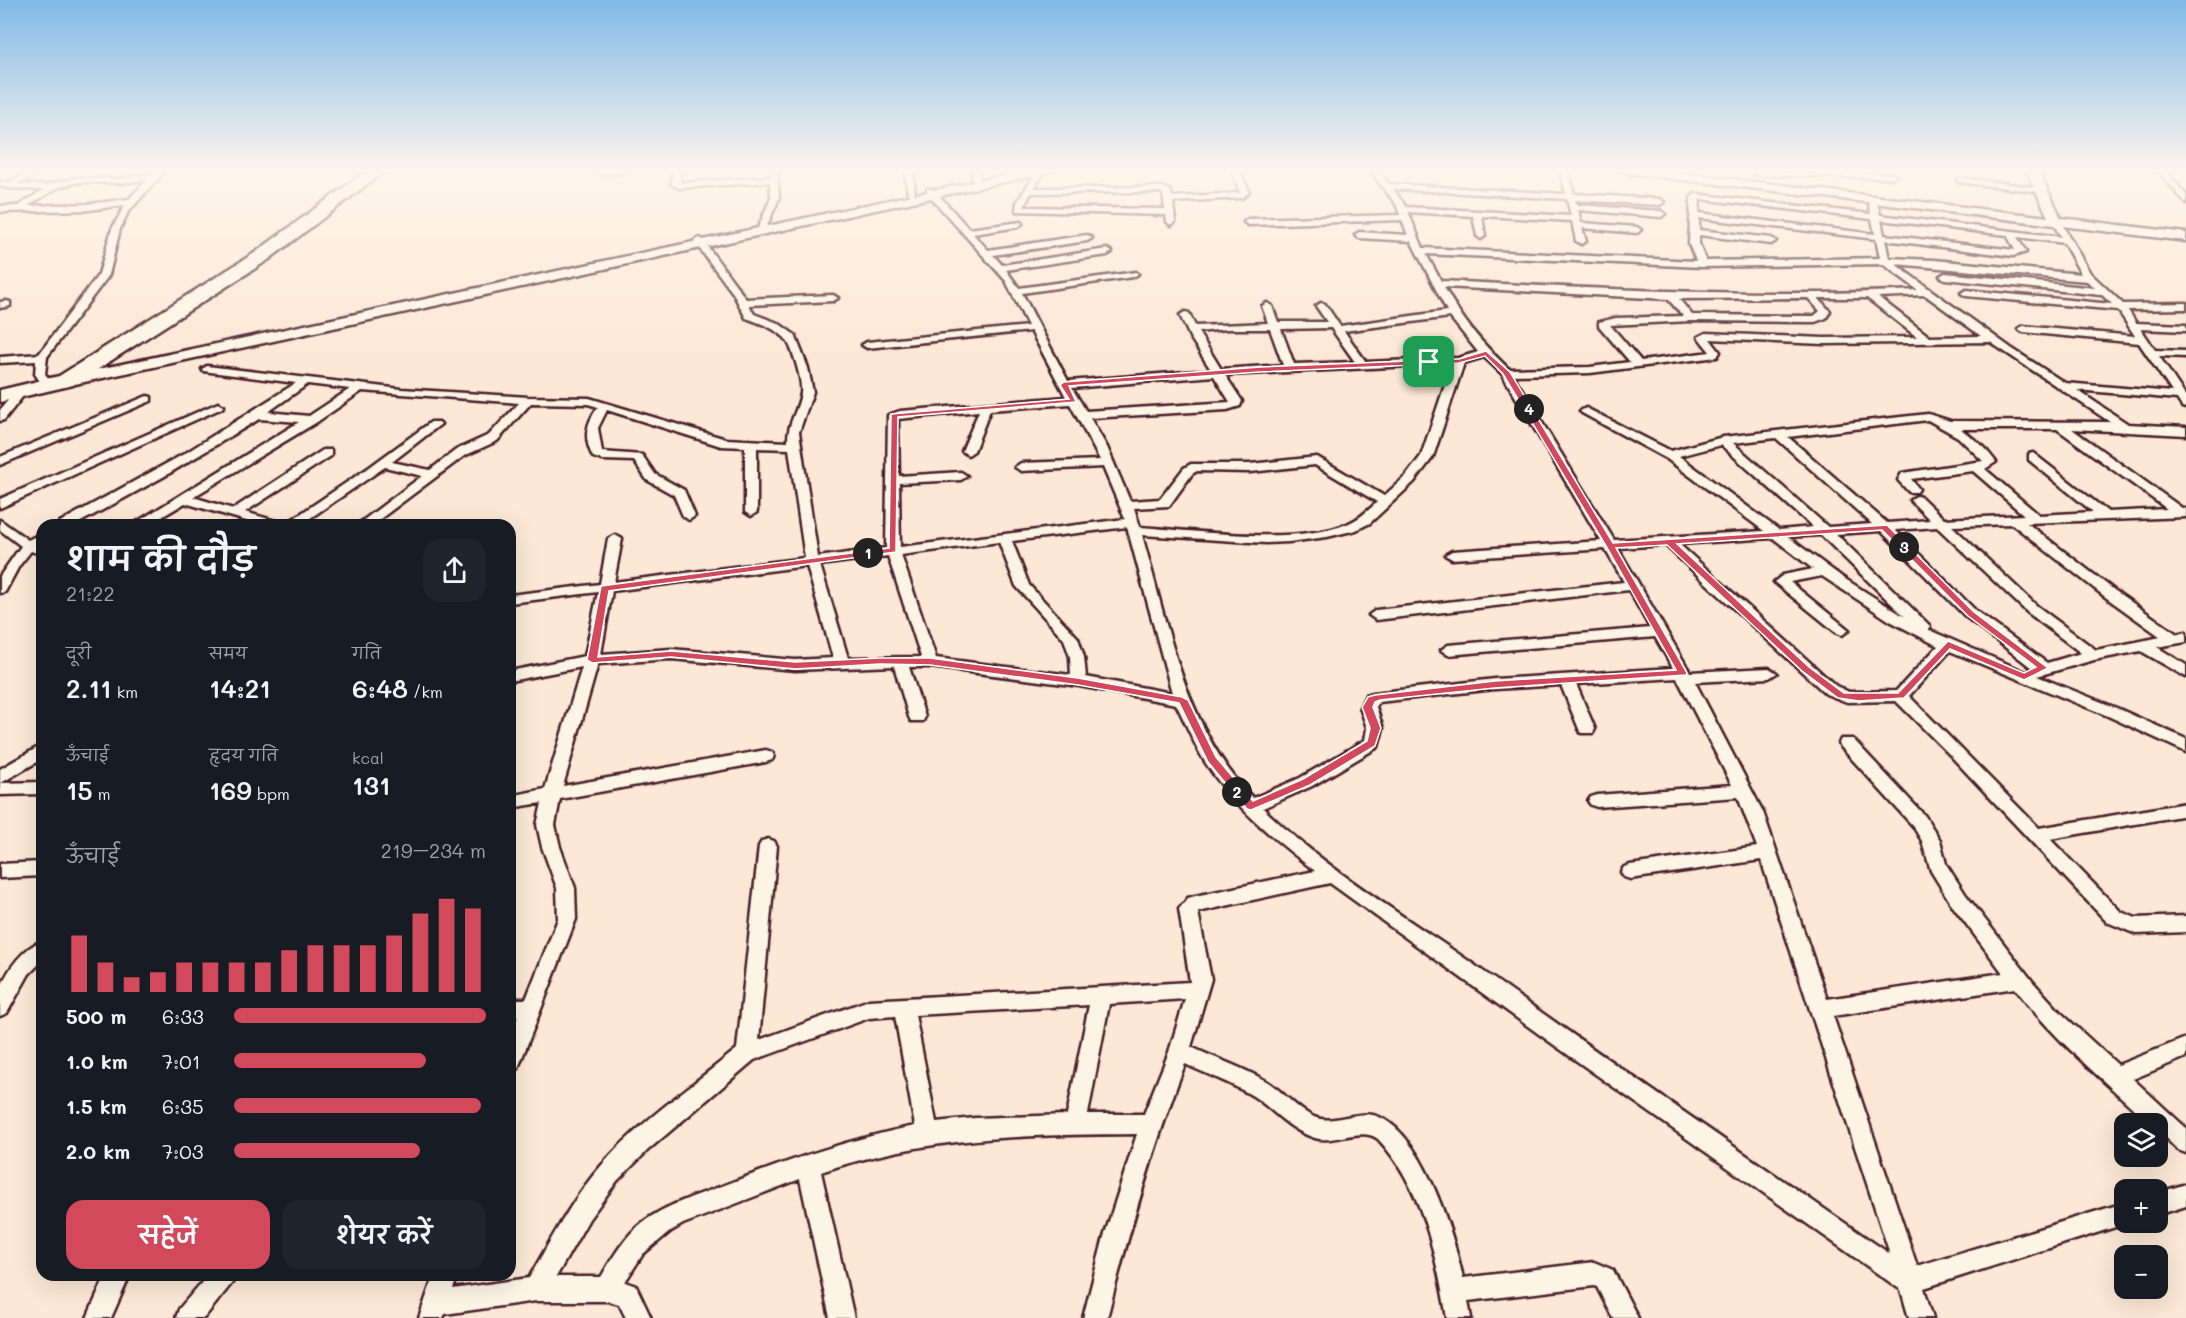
<!DOCTYPE html>
<html lang="hi">
<head>
<meta charset="utf-8">
<style>
	:root { --surface:#171b24; --page:#20242c; --text:#f1f3f6; --muted:#9ea1a6; --accent:#d1495b }
	body { margin:0; font-family:Mali,"Playpen Sans Deva",sans-serif; background:var(--page); color:var(--text); height:100vh; display:flex; flex-direction:column; font-size:22px; white-space:nowrap }
	* { box-sizing:border-box; margin:0 }
	p { font-size:20px; color:var(--muted) }
	.icon { flex:none; width:33px; height:33px; fill:none; stroke:currentColor; stroke-width:2; stroke-linecap:round; stroke-linejoin:round }
	.map { position:relative; flex:1; overflow:hidden }
	.sheet { position:absolute; left:36px; top:519px; width:480px; height:762px; display:flex; flex-direction:column; background:var(--surface); border-radius:18px; box-shadow:0 6px 24px #0002 }
	.sheet>* { flex:none }
	.tools { position:absolute; left:2114px; top:1113px; display:grid; gap:12px }
	.tools a { display:grid; place-items:center; width:54px; height:54px; border-radius:12px; background:var(--surface); box-shadow:0 6px 24px #0002; font-size:30px }
	.pin { position:absolute; display:grid; place-items:center; width:51px; height:51px; color:#fff; margin:-26px; border-radius:12px; box-shadow:0 3px 9px #0006 }
	.km { position:absolute; width:30px; height:30px; margin:-15px; border-radius:50%; background:#222; color:#fff; font-size:16px; line-height:30px; text-align:center }
	.round { display:grid; place-items:center; flex:none; width:63px; height:63px; border-radius:18px; background:var(--page) }
	.head { display:flex; align-items:center; justify-content:space-between; height:102px; padding:0 30px }
	h1 { font-size:33px; font-weight:600; line-height:45px }
	.stats { display:grid; grid-template-columns:repeat(3,1fr); gap:9px; height:102px; padding:6px 30px }
	.stats div { display:grid; align-content:center }
	.stats b { font-size:26px; font-weight:600 }
	.stats small { font-size:16px; font-weight:400 }
	.stats p { font-size:16px }
	.chart { height:168px; padding:12px 30px }
	.chart p { display:flex; justify-content:space-between }
	.chart svg { width:100%; height:108px; margin-top:6px; stroke:var(--accent); stroke-width:6 }
	.primary-button { display:flex; gap:12px; margin-top:auto; padding:12px 30px }
	.primary-button a { flex:1; height:69px; border-radius:18px; background:var(--accent); color:#fff; font-size:24px; font-weight:600; line-height:69px; text-align:center }
	.primary-button a+a { background:var(--page); color:var(--text) }
	ul { padding:0 30px; list-style:none; font-size:20px }
	li { display:grid; grid-template-columns:96px 72px 1fr; align-items:center; height:45px }
	li i { height:15px; border-radius:8px; background:var(--accent) }
	.map>svg:first-child { display:block }
	.lines { fill:none; stroke-linecap:round; stroke-linejoin:round }
	.street-casing { stroke:#4a1f2b; stroke-width:5 }
	.secondary-casing { stroke:#4a1f2b; stroke-width:5 }
	.highway-casing { stroke:#4a1f2b; stroke-width:5 }
	.street { fill:#fcf5e5; fill-rule:evenodd }
	.secondary { fill:#fcf5e5; fill-rule:evenodd }
	.highway { fill:#fcf5e5; fill-rule:evenodd }
	.route { fill:#d1495b; stroke:#fff; stroke-width:1.5; fill-rule:evenodd }
</style>
</head>
<body>
<div class="map">
<svg width="2186" height="1318" viewBox="0 0 2186 1318">
	<rect width="100%" height="100%" fill="#fce8d5"/>
	<filter id="ink" filterUnits="userSpaceOnUse"><feTurbulence type="fractalNoise" baseFrequency=".0167" numOctaves="2"/><feDisplacementMap in="SourceGraphic" scale="12" xChannelSelector="R" yChannelSelector="G"/><feConvolveMatrix kernelMatrix="1 2 1 2 8 2 1 2 1" color-interpolation-filters="sRGB"/></filter>
	<g filter="url(#ink)">
		<g class="lines">
			<defs>
				<path id="street" d="M34,170H44L18,184L46,185L77,178L120,179L166,170L128,212L120,229L109,275L47,357L45,374L51,381L45,384L41,383L35,374L36,361L0,363V357L39,354L99,274L112,229L125,205L89,210L0,212V206H18L43,190L8,188L0,186V181L8,183ZM147,180L129,199L89,204L28,206L57,188L77,182L120,183Z
					M596,170H633L629,172L598,174L594,172Z
					M673,170H681L680,183L770,177L771,170H777L779,198L766,228L762,231L758,228L771,198L770,182L679,188L671,184Z
					M905,170H913L915,197L908,195Z
					M971,170H979L980,183H974Z
					M1038,170L1045,171L1034,188L1162,187L1170,190L1172,197L1240,193L1232,170H1240L1249,192L1242,198L1173,202L1175,222L1171,225L1167,222L1166,215L1016,211L1017,202ZM1160,192L1163,193L1165,209L1024,207L1031,193Z
					M1369,170H1377L1389,184L1566,194L1560,170H1568L1574,194L1660,199L1664,202L1660,205L1575,200L1577,205L1661,211L1665,214L1661,217L1578,210L1581,223L1637,227L1641,230L1637,233L1582,228L1586,241L1581,244L1576,241L1572,221L1482,216L1485,236L1481,239L1477,236L1473,216L1408,212L1423,248L1696,261L1689,244L1691,198L1695,194L1871,214L1868,199L1872,196L1876,199L1880,215L2061,237L2052,221L2059,219L2090,273L2123,304L2186,303V309L2128,310L2136,323L2186,325V331L2141,329L2155,350L2186,351V357L2159,356L2186,397V408L2182,407L2177,399L2077,390L2128,424L2186,427V435L2072,429L2182,508H2186V517L2027,523L2114,590L2177,634L2186,632V642L2157,647L2186,665V677L2141,651L2094,660L2037,676L2119,709L2186,739V752L2108,716L1950,651L1909,696L2039,828L2186,803V815L2050,839L2121,912L2136,918L2186,916V932L2136,934L2107,922L1949,754L1896,701L1847,702L1826,694L1665,545L1618,548L1690,672L1769,668L1777,673L1769,678L1695,682L1763,812L1827,999L2003,973L1952,905L1931,871L1922,841L1913,826L1841,747L1839,743L1841,739H1853L1925,816L1940,840L1946,864L1966,895L2033,982L2060,1012L2118,1065L2186,1038V1057L2133,1079L2186,1128V1153L2178,1150L2157,1130V1124H2150C2104,1080 2053,1039 2015,988L1833,1016L1917,1266L2124,1203V1222H2131L1924,1288L1933,1318H1909L1901,1290L1550,1042L1330,883L1198,912L1211,979L1191,1047C1216,1059 1242,1067 1266,1081C1283,1091 1296,1109 1314,1117C1333,1125 1354,1111 1373,1115C1421,1126 1454,1235 1463,1278L1594,1262L1613,1270L1638,1318H1613L1597,1287L1594,1286L1468,1301L1471,1318H1447C1436,1256 1423,1187 1378,1139C1362,1126 1334,1144 1315,1138C1289,1130 1274,1110 1253,1096C1231,1083 1207,1074 1185,1064C1153,1147 1129,1232 1107,1318H1083L1104,1237L1137,1134C1026,1135 927,1136 821,1172L854,1318H830L800,1179L683,1224L671,1231L643,1254L625,1282L636,1286L651,1318H626L619,1304L608,1301H536L445,1314L443,1318H419L434,1275H458L453,1289L529,1278C551,1240 572,1199 601,1166C637,1124 694,1084 737,1049L759,846L762,841L768,839L774,841L777,846L759,1040L869,1000L1190,982L1179,909L1188,898L1195,896L1315,871C1275,840 1233,806 1205,762C1194,744 1186,723 1176,704L1079,686L930,667H909L925,717L923,721H911L909,717L894,666L795,670L671,659L598,664L563,786L766,750L772,752L774,756L772,760L766,762L560,799L555,825L560,847L575,888L576,919L520,1063L517,1070L510,1072V1037L518,1016L510,1017V999H526L558,919L557,888L542,847L537,825L542,803L510,808V796L545,789L582,667L510,681V671L585,656L598,592L510,603V595L600,584L608,539L615,535L622,539L614,582L805,558L789,449L757,448V512L751,516L745,512V447L721,446L607,410L598,428L602,452L642,455L655,474L684,490L695,516L689,520L683,516L674,495L647,480L634,461L602,460L593,457C583,438 586,424 598,407L588,404L531,403L497,441L464,456L372,525H357L422,476L385,467L300,525H284L371,466L431,422H439L441,424L392,462L430,470L456,450L489,435L519,403L362,391L317,422L193,497L233,509L323,450H331V456L245,512L279,522L281,525H260L185,503L148,525H132L299,422L259,419L163,477L75,525H58L60,522L184,454L296,383L203,371L202,369L207,366L401,389L528,397L589,398L726,439L788,442C787,424 798,411 801,393C803,382 792,344 784,337C773,327 760,323 746,318L733,293L694,241L699,238L702,239L746,299L833,295L838,298L833,301L749,305L754,314L778,323L795,335L808,368L813,392L799,432L818,557L886,548L888,415L900,411L1066,397L1031,331L867,348L862,345L867,342L1028,326L1006,281L927,193V189H933L969,229L1021,222L1022,224L1018,227L973,234L988,250L1087,235L1092,238L1087,241L993,255L1002,265L1107,249L1112,252L1107,255L1006,270L1019,288L1136,272L1138,274L1133,277L1022,293L1068,381L1211,370L1190,337L1180,315L1185,312L1189,313L1195,326L1268,323L1262,306L1267,303L1272,306L1278,322H1327L1316,306L1321,303L1325,304L1340,326L1447,311L1411,241L1359,238L1355,235L1359,232L1408,235L1402,220L1248,225L1244,222L1248,219L1400,215L1396,204ZM1393,189L1567,199L1571,216L1406,207ZM1700,199L1872,219L1875,234L1699,213ZM1699,218L1876,239L1880,258L1706,261L1699,244V235L1771,244L1776,241L1771,238L1699,230ZM1881,220L2007,235L2015,250L1884,235ZM2017,237L2064,243L2081,274L1934,260L1889,258L1885,240L2013,256L2026,252ZM1426,254L1702,267L1883,264L1918,290C1759,298 1600,289 1441,281ZM1895,264L2087,281L2095,288L1945,273L1940,276L1945,279L2102,295L2112,304L1966,290L1961,293L1966,296L2118,310L2135,336L2023,326L2018,329L2023,332L2139,343L2172,392L2065,383L2011,348ZM1444,287L1668,299L1683,316L1616,318L1599,322V326L1630,362L1590,367L1509,369C1480,342 1463,321 1444,287ZM1925,295L1981,336L1930,337L1878,297ZM1808,298L1820,311L1814,316L1692,315L1679,299ZM1818,298H1867L1917,337L1824,338L1706,333L1698,337L1710,352L1641,361L1610,325L1691,321L1815,322L1826,318L1830,311ZM1450,317L1478,352L1458,358L1366,362L1344,331ZM1331,328L1355,362L1294,364L1281,329ZM1227,329H1270L1283,365L1221,369L1198,332ZM1710,339L1824,344L1990,342L2110,422L1950,421L1928,414L1723,437L1671,451L1586,408L1580,411L1582,413L1667,459L1764,531L1614,540L1513,375L1590,373L1717,357L1720,352ZM1484,357L1502,374L1601,541L1452,551L1445,555L1452,559L1605,549L1624,582L1376,610L1369,615L1376,620L1629,590L1650,628L1448,645L1441,650L1448,655L1655,637L1673,668L1495,679L1373,693L1366,695L1360,707L1367,728L1365,740L1300,778L1253,798C1185,730 1168,625 1142,535L1266,543L1289,542L1327,537L1356,530L1370,523L1414,482L1433,457L1464,363ZM1452,364L1421,456L1406,476L1384,496L1317,457L1250,464H1191L1184,468L1160,499L1130,501L1107,447L1090,418L1227,410L1240,406L1242,401L1225,375ZM1214,376L1230,402L1086,411L1072,388ZM308,384L350,389L309,416L268,412ZM1070,404L1100,460L1021,463L1015,467L1021,471L1103,467L1125,519L900,547L899,483L961,480L967,476L961,472L899,476L898,419L979,411L962,451L968,455L974,451L990,410ZM1928,420L1958,437L1983,461L1902,473L1898,480L1909,492H1917L1919,489L1911,479L1973,471L2024,515L1944,519L1921,497L1916,496L1910,500L1930,520L1887,523L1788,437ZM1961,429H2057L2167,509L2108,512L2033,453L2029,454V460L2093,512L2039,515L1985,469L1996,462L1984,447ZM1776,438L1872,524L1828,527L1733,443ZM1721,445L1813,527L1779,530L1679,456ZM1315,465L1377,502C1368,511 1359,519 1347,524C1294,545 1198,531 1140,527L1134,508L1169,506L1192,474L1197,471L1250,472ZM2012,524L2104,596L2161,637L2096,650L2037,606L1952,526ZM1127,527L1172,693L1086,677L1084,657L1078,638L1029,585L1012,541ZM1937,527L2027,612L2081,653L2047,663L1976,611L1895,530ZM1881,531L1966,617L2032,668L2028,673L1929,630L1930,627L1928,624L1836,534ZM1821,535L1905,617L1842,577L1788,537ZM1773,538L1813,569L1783,575L1774,582L1837,633L1842,635L1849,630L1790,582L1822,576L1890,621L1938,646L1896,691L1849,692L1836,686L1679,544ZM999,542L1016,586L1064,639L1070,657L1071,675L936,658L901,555ZM888,556L921,657L848,658L820,565ZM807,566L833,658L795,660L671,649L601,654L612,591ZM1677,678L1732,785L1597,795L1591,797L1588,801L1591,805L1597,807L1738,797L1757,847L1630,865L1624,867L1621,872L1624,877L1630,879L1761,860L1890,1254C1750,1158 1609,1061 1470,962C1400,913 1324,868 1263,808L1312,786L1378,747L1383,728L1376,707L1379,702L1495,689L1561,685L1579,729L1581,733H1593L1595,729L1576,684ZM1185,999L1169,1052L1144,1114H1088L1109,1004ZM1089,1005L1067,1115L975,1118L936,1122L915,1015ZM895,1016L915,1126C848,1139 785,1162 722,1186C695,1196 666,1205 643,1222C624,1237 613,1257 601,1277H556L589,1219L617,1181L648,1150L754,1060L869,1018Z
					M2157,170H2165L2186,195V203Z
					M1758,171L1892,174L1896,176L1892,178L1755,175V171Z
					M1961,178L2042,188L2046,190L2042,192L1958,182L1957,180Z
					M6,301L10,302V306L0,308V302Z
					M21,388L27,391L4,420L0,421V410L17,389Z
					M147,396L151,397V401L0,465V457Z
					M218,403L224,406L222,408L0,508V499Z
					M0,520L28,540L42,533V543L38,545L42,546V555L31,551L19,566L5,592L0,593V576L21,546L0,530Z
					M42,745V759L1,783L42,782V794L0,795V769Z
					M42,862V876L0,878V864Z
					M42,941V961L29,974L7,1013L0,1016C0,1007 0,995 1,987C8,969 24,947 42,941Z
					M2186,1184V1206L2157,1215V1193Z
					M106,1275H130L111,1318H87Z
					M208,1275H236L232,1283L204,1318H176L179,1309Z"/>
				<path id="secondary" d="M1030,170H1052L1046,173L66,386L58,381L66,376Z
					M1621,170H1656L2048,217L2026,170H2038L2061,218L2186,233V241L1627,173Z"/>
				<path id="highway" d="M368,170H386L268,260L73,385L0,402V390L59,376L256,252Z"/>
			</defs>
			<use href="#street" class="street-casing"/>
			<use href="#secondary" class="secondary-casing"/>
			<use href="#highway" class="highway-casing"/>
			<use href="#street" class="street"/>
			<use href="#secondary" class="secondary"/>
			<use href="#highway" class="highway"/>
		</g>
	</g>
	<linearGradient id="sky" x2="0" y2="1"><stop stop-color="#80bae7"/><stop offset="0.48" stop-color="#fef5ec"/><stop offset="1" stop-color="#fef5ec" stop-opacity="0"/></linearGradient>
	<rect width="2186" height="355" fill="url(#sky)"/>
	<path class="route" d="M1486,351L1510,372L1613,543L1887,525L1974,612L2048,668L2024,680L1950,649L1904,698L1859,701L1838,698L1802,671L1667,545L1616,548L1687,673L1686,675L1495,688L1380,700L1375,702L1373,707L1381,728L1375,746L1310,785L1251,810L1247,809L1208,762L1179,703L1078,685L930,665L880,664L795,669L671,657L592,663L587,660L601,586L889,548L891,414L1069,399L1060,385L1064,382L1260,367L1459,359ZM1485,356L1503,374L1606,546L1676,670L1495,681L1375,695L1368,697L1362,707L1370,728L1367,741L1303,779L1253,801L1216,757L1188,700L1182,697L1078,678L930,658H880L795,662L671,651L598,657L609,591L896,552L898,417L1076,402L1069,386L1260,372L1459,363ZM1882,530L1968,616L2036,667L2024,673L1948,641L1898,693H1844L1809,667L1677,544Z"/>
</svg>
<div class="tools">
<a><svg class="icon" aria-label="layers" viewBox="0 0 24 24"><path d="M12 4l9 5-9 5-9-5zM3 14l9 5 9-5"/></svg></a>
<a>+</a>
<a>−</a>
</div>
<div class="pin" style="left:1429px;top:362px;background:#1e9e55"><svg class="icon" aria-label="arrive" viewBox="0 0 24 24"><path d="M6 21V4h12l-3 4 3 4H6"/></svg></div>
<b class="km" style="left:868px;top:553px">1</b>
<b class="km" style="left:1237px;top:792px">2</b>
<b class="km" style="left:1904px;top:547px">3</b>
<b class="km" style="left:1529px;top:409px">4</b>
<section class="sheet">
<div class="head"><div><h1>शाम की दौड़</h1><p>21:22</p></div><a class="round"><svg class="icon" aria-label="share" viewBox="0 0 24 24"><path d="M12 15V3M7 8l5-5 5 5M5 13v7h14v-7"/></svg></a></div>
<div class="stats">
<div><p>दूरी</p><b>2.11<small> km</small></b></div>
<div><p>समय</p><b>14:21</b></div>
<div><p>गति</p><b>6:48<small> /km</small></b></div>
</div>
<div class="stats">
<div><p>ऊँचाई</p><b>15<small> m</small></b></div>
<div><p>हृदय गति</p><b>169<small> bpm</small></b></div>
<div><p>kcal</p><b>131</b></div>
</div>
<div class="chart"><p><span>ऊँचाई</span>219–234 m</p>
<svg viewBox="0 0 160 44" preserveAspectRatio="none"><path d="M5 44V21M15 44V32M25 44V38M35 44V36M45 44V32M55 44V32M65 44V32M75 44V32M85 44V27M95 44V25M105 44V25M115 44V25M125 44V21M135 44V12M145 44V6M155 44V10"/></svg>
</div>
<ul>
<li><b>500 m</b>6:33<i style="width:100%"></i></li>
<li><b>1.0 km</b>7:01<i style="width:76%"></i></li>
<li><b>1.5 km</b>6:35<i style="width:98%"></i></li>
<li><b>2.0 km</b>7:03<i style="width:74%"></i></li>
</ul>
<div class="primary-button"><a>सहेजें</a><a>शेयर करें</a></div>
</section>
</div>
</body>
</html>
